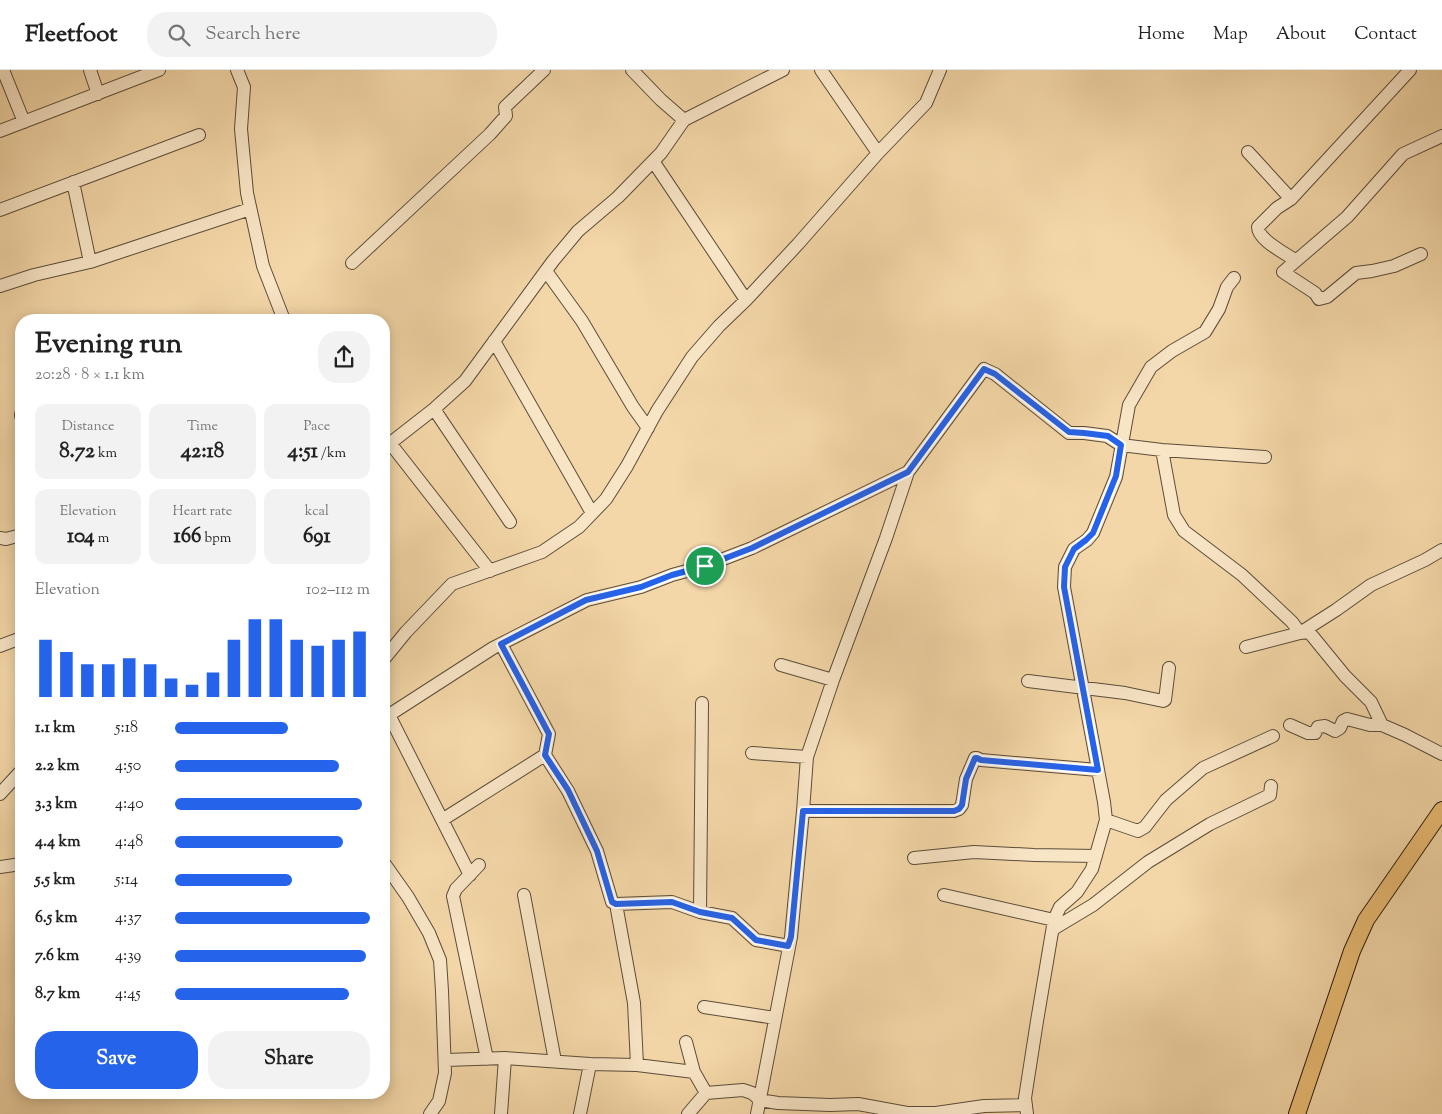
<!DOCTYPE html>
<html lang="en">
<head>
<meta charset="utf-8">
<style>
	:root { --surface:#fff; --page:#f2f2f2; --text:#222; --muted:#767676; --line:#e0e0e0; --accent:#2563eb }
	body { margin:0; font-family:"Sorts Mill Goudy",serif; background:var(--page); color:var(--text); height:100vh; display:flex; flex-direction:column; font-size:19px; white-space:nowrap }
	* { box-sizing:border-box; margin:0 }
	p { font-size:16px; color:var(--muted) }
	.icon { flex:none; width:28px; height:28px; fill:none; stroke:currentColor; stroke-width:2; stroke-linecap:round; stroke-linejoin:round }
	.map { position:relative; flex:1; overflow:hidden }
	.side { position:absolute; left:15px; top:244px; width:375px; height:785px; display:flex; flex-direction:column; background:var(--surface); border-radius:20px; box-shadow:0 2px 12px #0003 }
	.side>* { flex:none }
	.pin { position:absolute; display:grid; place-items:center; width:42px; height:42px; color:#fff; margin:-21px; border:2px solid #fff; border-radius:50%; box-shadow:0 1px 5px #0007 }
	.round { display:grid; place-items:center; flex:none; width:52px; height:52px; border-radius:20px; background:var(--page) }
	.overview { display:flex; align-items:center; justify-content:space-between; height:85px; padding:0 20px }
	h1 { font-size:28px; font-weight:700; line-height:38px }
	.figures { display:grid; grid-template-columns:repeat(3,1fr); gap:8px; height:85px; padding:5px 20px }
	.figures div { display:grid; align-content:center; border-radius:12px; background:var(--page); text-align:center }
	.figures b { font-size:21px; font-weight:700 }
	.figures small { font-size:14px; font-weight:400 }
	.figures p { font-size:14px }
	.chart { height:140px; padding:10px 20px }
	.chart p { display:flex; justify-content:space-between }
	.chart svg { width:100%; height:90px; margin-top:5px; stroke:var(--accent); stroke-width:6 }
	.cta { display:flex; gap:10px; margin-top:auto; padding:10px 20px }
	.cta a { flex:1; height:58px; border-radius:20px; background:var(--accent); color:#fff; font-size:20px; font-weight:700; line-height:58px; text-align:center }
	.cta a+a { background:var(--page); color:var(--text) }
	ul { padding:0 20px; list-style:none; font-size:16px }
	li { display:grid; grid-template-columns:80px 60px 1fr; align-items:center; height:38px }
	li i { height:12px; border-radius:6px; background:var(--accent) }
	header { display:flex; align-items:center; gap:30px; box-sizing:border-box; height:70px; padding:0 25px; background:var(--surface); border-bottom:1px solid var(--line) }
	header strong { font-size:24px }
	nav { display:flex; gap:28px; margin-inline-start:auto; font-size:18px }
	.search { width:350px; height:45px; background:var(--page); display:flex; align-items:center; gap:12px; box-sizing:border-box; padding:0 18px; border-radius:20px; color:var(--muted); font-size:19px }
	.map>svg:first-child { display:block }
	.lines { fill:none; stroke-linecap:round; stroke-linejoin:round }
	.minor-casing { stroke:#5b4d3a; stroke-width:14 }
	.major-casing { stroke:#281f15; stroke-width:18 }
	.minor { stroke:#f8e5c6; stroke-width:12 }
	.major { stroke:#eabc74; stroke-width:16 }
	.route-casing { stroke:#fff; stroke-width:10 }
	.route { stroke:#2563eb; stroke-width:6 }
</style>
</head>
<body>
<header>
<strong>Fleetfoot</strong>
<div class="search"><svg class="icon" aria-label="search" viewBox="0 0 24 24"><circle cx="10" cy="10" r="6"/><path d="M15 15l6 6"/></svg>Search here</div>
<nav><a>Home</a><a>Map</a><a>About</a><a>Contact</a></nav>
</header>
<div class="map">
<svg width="1442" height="1044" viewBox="0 0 1442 1044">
	<rect width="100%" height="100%" fill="#f4d7a8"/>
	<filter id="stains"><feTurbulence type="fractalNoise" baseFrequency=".004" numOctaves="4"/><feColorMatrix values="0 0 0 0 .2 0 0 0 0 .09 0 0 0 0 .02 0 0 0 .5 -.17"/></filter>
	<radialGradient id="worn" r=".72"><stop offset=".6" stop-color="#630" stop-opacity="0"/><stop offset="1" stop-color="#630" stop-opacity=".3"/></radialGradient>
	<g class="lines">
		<defs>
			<path id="minor" d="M3,0L24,52
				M90,0L98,24
				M237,0L244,17L241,59L247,123L263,196L284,250
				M632,0L661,30L684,50
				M821,0L878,83
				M0,61L159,0
				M1248,82L1291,129
				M653,91L746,230
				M73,112L90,192
				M0,140L199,65
				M1421,184L1394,196L1372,201L1356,203L1327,227L1319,229L1315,223L1283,202L1347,147L1403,84L1442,66
				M1295,190C1285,183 1258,170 1258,157L1277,138L1291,129L1410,0
				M352,193L490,64L506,46L505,37L544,0
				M546,201L582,251L633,337L648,358
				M0,216L34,205L90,192L250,139
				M494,271L592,443
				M434,339L510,452
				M21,344V346
				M390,373L490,501
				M384,378L434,339L465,311L553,191L578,161L618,127L661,83L684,50L783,0
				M1162,380L1174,445L1184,461L1242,505L1292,552L1300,563
				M0,468L6,469L21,465
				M1300,563L1336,540L1371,515L1425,490L1442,480
				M501,574L549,664L545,685L568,721L597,781L612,832L616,834L672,832L700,842L732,848L756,870L789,876
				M0,576L21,568
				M1246,577L1300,563L1309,562L1345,606L1371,632L1382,655L1405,665L1442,684
				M384,589L406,562L452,514L542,482L579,457L606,429L627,396L657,341L692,287L719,256L746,230L798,174L878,83L926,33L940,0
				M781,595L833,610
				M1028,611L1125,623L1163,631L1165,630L1169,598
				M389,645L470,805
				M384,646L389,645L493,578L587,530L641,517L672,505L705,496L752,478L908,402
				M1290,655L1308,663H1315L1318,657L1325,656L1335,661L1340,658L1343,651L1347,649L1370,655H1382
				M752,683L807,687
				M0,724L21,701
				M803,741H954L959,739L962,735L966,709L975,688H977L981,690L1098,700
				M442,750L545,685
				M1106,750L1138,761L1145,757L1166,730L1203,698L1273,666
				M914,788L974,782L1034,785L1096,786
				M384,793L408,827L429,863L440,890L442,921L445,1003L439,1031L430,1044
				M479,795L456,819L453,826L487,989
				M0,797L21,794
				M524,825L555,991
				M944,825L1054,850
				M616,834L634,933L637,995
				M700,842L702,633
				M1053,859L1093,835L1148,792L1210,754L1270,725L1271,716
				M704,937L775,948
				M686,972L694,1002L706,1023
				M445,992L446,990L505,988L590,994L637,995L694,1002
				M501,1044L505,988
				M580,1044L590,994
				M688,1044L706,1023L743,1020L752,1023L760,1030L778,1033L830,1035L858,1034L907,1043H936L984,1036L1026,1035
				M757,1044L791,867L803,741L807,687L833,610L886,468L908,402L984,299L995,304L1069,363H1084L1107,366L1121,375L1162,380L1265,387
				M1027,1044L1025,1028L1037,951L1054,850L1060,837L1077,822L1092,799L1106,750L1104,732L1064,517L1065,497L1074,479L1087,470L1093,463L1116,407L1129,335L1151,297L1172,281L1205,262L1219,239L1227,217L1234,208"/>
			<path id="major" d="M1297,1044L1352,881L1366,850L1442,740"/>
		</defs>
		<use href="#minor" class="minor-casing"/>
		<use href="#major" class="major-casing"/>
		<use href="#minor" class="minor"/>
		<use href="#major" class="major"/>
	</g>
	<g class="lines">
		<defs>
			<path id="route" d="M984,299L995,304L1069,362L1084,363L1108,366L1121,375L1116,406L1093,463L1086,470L1074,479L1065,497L1064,517L1098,700L981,690L977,688H975L966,709L962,735L959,739L954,741H803L791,867L788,876L756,870L732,848L700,842L672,832L616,834L612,832L597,781L568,720L545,685L549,664L501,574L586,530L641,517L672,505L705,496L752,478L908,402Z"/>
		</defs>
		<use href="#route" class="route-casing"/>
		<use href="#route" class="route"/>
	</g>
	<rect width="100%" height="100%" filter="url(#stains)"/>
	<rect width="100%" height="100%" fill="url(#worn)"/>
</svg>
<div class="pin" style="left:705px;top:496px;background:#1e9e55"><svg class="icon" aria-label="arrive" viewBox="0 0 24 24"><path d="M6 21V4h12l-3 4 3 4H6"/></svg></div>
<section class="side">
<div class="overview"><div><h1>Evening run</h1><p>20:28 · 8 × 1.1 km</p></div><a class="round"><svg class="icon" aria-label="share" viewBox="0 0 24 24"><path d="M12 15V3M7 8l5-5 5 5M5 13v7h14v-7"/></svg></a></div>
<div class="figures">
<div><p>Distance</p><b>8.72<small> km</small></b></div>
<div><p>Time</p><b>42:18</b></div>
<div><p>Pace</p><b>4:51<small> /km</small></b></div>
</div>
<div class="figures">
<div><p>Elevation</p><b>104<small> m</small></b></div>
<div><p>Heart rate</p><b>166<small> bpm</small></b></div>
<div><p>kcal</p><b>691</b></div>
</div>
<div class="chart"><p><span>Elevation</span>102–112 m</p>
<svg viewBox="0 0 160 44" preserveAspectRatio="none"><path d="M5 44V16M15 44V22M25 44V28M35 44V28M45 44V25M55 44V28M65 44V35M75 44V38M85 44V32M95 44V16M105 44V6M115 44V6M125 44V16M135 44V19M145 44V16M155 44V12"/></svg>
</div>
<ul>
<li><b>1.1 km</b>5:18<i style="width:58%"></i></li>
<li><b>2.2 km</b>4:50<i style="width:84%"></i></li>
<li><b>3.3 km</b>4:40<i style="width:96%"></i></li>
<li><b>4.4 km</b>4:48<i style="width:86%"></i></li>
<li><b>5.5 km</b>5:14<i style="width:60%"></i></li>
<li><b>6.5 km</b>4:37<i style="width:100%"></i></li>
<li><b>7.6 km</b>4:39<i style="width:98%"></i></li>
<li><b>8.7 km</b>4:45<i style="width:89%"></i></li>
</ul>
<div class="cta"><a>Save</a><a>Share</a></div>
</section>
</div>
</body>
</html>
